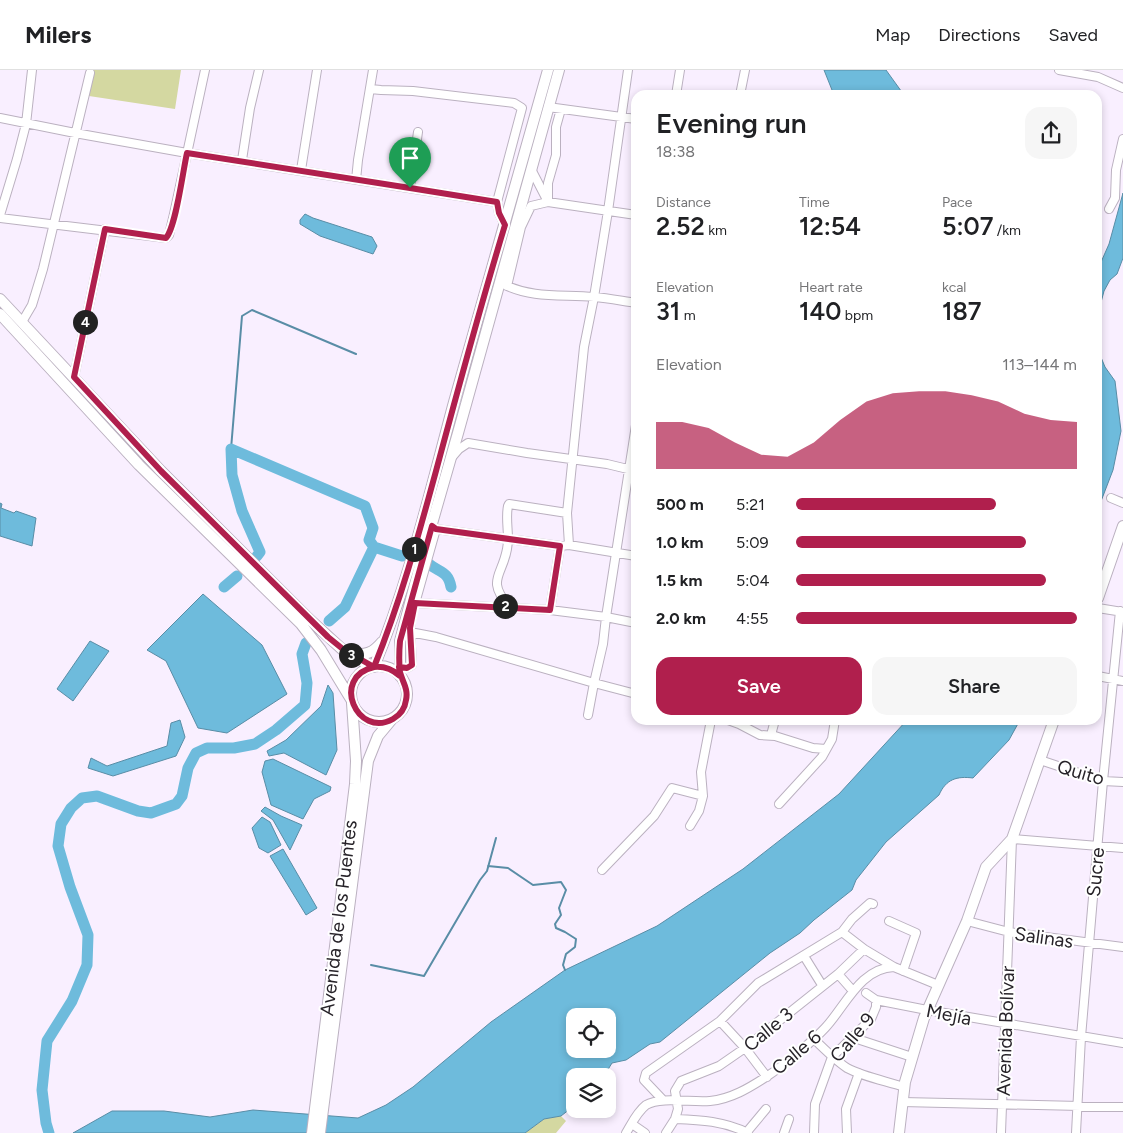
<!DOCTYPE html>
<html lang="en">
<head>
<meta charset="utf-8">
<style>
	:root { --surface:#fff; --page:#f6f6f6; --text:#202124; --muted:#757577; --line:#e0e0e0; --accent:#b01f4d }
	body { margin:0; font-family:Figtree,sans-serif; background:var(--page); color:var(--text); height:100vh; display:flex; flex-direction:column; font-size:19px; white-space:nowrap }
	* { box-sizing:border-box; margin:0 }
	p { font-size:16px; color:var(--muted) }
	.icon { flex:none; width:28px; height:28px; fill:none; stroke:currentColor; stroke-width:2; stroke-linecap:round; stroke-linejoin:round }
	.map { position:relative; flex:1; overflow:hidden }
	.side { position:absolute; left:631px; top:20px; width:471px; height:635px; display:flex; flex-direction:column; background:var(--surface); border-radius:15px; box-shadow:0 2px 8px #0003 }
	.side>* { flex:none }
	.controls { position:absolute; left:566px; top:938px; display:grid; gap:10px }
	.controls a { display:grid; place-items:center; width:50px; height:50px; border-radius:10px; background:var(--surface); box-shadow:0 2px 8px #0003; font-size:25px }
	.pin { position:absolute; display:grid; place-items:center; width:42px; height:42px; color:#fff; margin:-51px -21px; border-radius:50% 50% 50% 0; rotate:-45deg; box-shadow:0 0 5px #0007 }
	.pin .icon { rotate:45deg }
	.km { position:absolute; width:25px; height:25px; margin:-12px; border-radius:50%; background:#222; color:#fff; font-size:14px; line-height:25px; text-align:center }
	.round { display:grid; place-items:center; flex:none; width:52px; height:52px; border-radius:15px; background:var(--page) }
	.head { display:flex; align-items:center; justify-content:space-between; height:85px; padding:0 25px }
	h1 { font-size:28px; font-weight:600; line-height:38px }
	.metrics { display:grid; grid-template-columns:repeat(3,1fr); gap:8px; height:85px; padding:5px 25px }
	.metrics div { display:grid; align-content:center }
	.metrics b { font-size:25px; font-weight:600 }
	.metrics small { font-size:14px; font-weight:400 }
	.metrics p { font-size:14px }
	.chart { height:140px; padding:10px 25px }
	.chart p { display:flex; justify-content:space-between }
	.chart svg { width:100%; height:90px; margin-top:5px; fill:var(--accent); opacity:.7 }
	.primary-button { display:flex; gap:10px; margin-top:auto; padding:10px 25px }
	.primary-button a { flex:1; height:58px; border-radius:15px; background:var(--accent); color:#fff; font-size:20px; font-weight:600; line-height:58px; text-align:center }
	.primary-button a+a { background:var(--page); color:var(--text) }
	ul { padding:0 25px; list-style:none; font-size:16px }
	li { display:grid; grid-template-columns:80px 60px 1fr; align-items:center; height:38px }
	li i { height:12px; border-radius:6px; background:var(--accent) }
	header { display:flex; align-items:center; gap:30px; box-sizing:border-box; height:70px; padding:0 25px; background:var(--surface); border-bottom:1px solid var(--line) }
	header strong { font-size:24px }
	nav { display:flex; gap:28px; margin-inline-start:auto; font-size:18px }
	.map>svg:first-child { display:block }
	.green { fill:#d4d8a1 }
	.water { fill:#6ebbdc; stroke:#598da6; fill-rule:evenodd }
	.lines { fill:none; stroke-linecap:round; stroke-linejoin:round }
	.stream { stroke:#598da6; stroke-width:2 }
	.river { stroke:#6ebbdc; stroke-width:11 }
	.minor-casing { stroke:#bbb1c0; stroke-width:10 }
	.major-casing { stroke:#bbb1c0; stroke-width:12 }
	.minor { stroke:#fff; stroke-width:8 }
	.major { stroke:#fff; stroke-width:10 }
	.route-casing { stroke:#fff; stroke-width:10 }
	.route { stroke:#b01f4d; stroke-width:6 }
	.labels { text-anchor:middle; stroke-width:4; stroke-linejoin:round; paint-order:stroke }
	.street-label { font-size:19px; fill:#272329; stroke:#fff }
</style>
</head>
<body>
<header>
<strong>Milers</strong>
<nav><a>Map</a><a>Directions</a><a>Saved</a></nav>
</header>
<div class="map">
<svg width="1123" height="1063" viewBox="0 0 1123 1063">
	<rect width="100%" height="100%" fill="#f9efff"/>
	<path class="green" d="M92,0H181L175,39L89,26Z
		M561,1046L566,1051L556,1063H525L544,1049Z"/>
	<path class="water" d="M824,0H886L904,25H834Z
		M1123,123V188L1117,204L1110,210L1104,221L1098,244V199L1109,174Z
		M305,144L313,148L372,167L377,176L373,184L320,166L300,154V150Z
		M1098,280L1105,297L1115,311L1121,361L1113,400L1098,439Z
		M0,433L2,434L1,438L14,443L16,441L36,448L32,476L0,466Z
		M203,524L262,575L287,624L227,663L198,658L166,591L147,580Z
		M90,571L109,581L73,631L57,619Z
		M328,615L333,623L337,680L326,705L284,683L269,686L267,681L286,670L321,636Z
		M180,650L185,667L176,686L113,706L88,698L91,688L107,696L167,676L171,653Z
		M907,650H1020L1009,670L973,708C957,706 946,709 939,725L886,772L856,810L852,820L814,850L800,863L770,883L660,972L650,974L626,990L612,993L604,1006H575V1035L561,1046L544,1049L525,1063H73L112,1041H164L210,1047L253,1040L358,1048L386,1035L413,1017L491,952L565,900L657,856L743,799L839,724ZM575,946H608V979H575Z
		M273,689L331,717L330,721L314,729L303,749L271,735L262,702L265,691Z
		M265,737L281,746L302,755L290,780L273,750L261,741Z
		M262,747L270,752L281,775L268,783L259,778L252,758Z
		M283,779L317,838L306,845L270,786Z"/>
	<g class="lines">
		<path class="stream" d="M231,379L242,246L252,240L356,284
			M488,796L508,798L533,815L561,812L566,820L559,838L561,845L555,854L556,858L565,862L576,869L575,877L566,884L563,895L565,900
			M371,895L424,906L480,810L487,801L496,768"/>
		<path class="river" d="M257,486L260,482L242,441L232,405L231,379L365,436L373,458L369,470L374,477L402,486
			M429,494C440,503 448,501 451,517
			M224,517L237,506
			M329,551L345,537L374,477
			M49,1063L46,1053L42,1020L47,971L72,931L87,895L88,865L70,817L58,776L61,754L71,738L82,728L97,726L138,741L151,743L176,734L182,726L188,698L196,683L207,678H234L255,674L276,660L305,635L307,613L302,584L306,573"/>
		<defs>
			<path id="minor" d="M1059,0L1098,7L1123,18
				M370,19L381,20L413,21L514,33L522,38L497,132L499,143L505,155
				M676,25L680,0
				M740,25L745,0
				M548,37L636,49
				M0,48L75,63L187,83L497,132
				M403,79L411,103
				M242,90L250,38L259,0
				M531,99L546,128
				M301,100L317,0
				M356,110L358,90L373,0
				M410,118L418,62
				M548,132V113L556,85V57L561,39
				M1109,139L1115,128L1116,100L1123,69
				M0,145L17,89L26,54L32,0
				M0,148L166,168L169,165L174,144L205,0
				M503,214C533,229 563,224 594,227C608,228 622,231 636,233
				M507,216L521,157L531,136L548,132L636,145
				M22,252L32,235L43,199L90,3
				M74,307L105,159
				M453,386L459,379L468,373L527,383L607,394L636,401
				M1111,428L1123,433
				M431,456L436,459L560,476L569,475L636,486
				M569,475L567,443L584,277L594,227L608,141L628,0
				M416,530L436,459
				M415,533L550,540L560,476
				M509,537C486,509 502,507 507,479C510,465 505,450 508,436L509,434L567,443
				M1098,538L1123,542
				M550,540L606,547L636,553
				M410,562L436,567L594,613L603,574L606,547L636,355
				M399,597L407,598L412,595L410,558L412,544
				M1098,606L1123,611
				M588,645L594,613L636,624
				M728,650L739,654L760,665L775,666L813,678L826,679
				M771,665L775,650
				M1040,690L1103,711L1123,712
				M779,734L822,687L832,669L835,650
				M690,756L699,741L703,726L701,702L711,650
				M602,800L654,746L672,718L703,726
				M889,851L916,863L903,901
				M967,851L1009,862L1123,877
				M842,862L852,849L870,833L873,834
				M804,886L822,915
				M838,904L853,921
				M866,923L876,930L927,940L1123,973
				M720,951L745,978L767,1007
				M851,967L912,987
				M814,969C824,979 835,990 847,998C864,1007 886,1011 904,1017
				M663,1030L644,1010L646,1003L720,951L758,913L842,862L864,879L894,897L938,915
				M902,1032L1123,1037
				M675,1049C701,1050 724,1051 748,1063
				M632,1054L645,1063
				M626,1063C632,1053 637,1042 646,1035C661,1026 693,1033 710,1031C731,1029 749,1018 766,1007C783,996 811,973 825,958C845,937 860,898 894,897
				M666,1063L675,1049L678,1039L675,1021L681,1011L719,996L745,978L838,904L864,879
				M746,1063L766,1039
				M784,1063L789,1049
				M814,1063L815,1034L832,987L871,949L876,937V930
				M847,1063L846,1039L859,1003
				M1001,1063L1012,769L1123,778
				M1076,1063L1081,967L1103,711L1120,541"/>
			<path id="major" d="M0,229L161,401L308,548L344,581L373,597
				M0,244L139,395L301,554L321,580L352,631
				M1098,528L1123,456
				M351,583C365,586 373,583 382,572
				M351 624a28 28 0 1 1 56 0a28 28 0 1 1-56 0Z
				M374,597C409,512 430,421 454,332C485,221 517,111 548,0
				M400,606V571L419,499L458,363L559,0
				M312,1063L355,714L356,691L352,633
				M320,1063L368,691L378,666L393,648
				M899,1063L905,1012L924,948L967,851L986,797L1012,769L1054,650"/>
		</defs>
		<use href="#minor" class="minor-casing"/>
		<use href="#major" class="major-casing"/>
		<use href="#minor" class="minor"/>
		<use href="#major" class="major"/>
	</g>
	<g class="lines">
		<defs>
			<path id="route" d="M410,118L497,132L499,143L505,155C480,237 458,319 436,401C418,467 400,533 374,597C330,607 357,669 393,649C400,645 405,638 406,630C409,617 400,609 399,597L407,598L412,595L410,558L415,533L550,540L560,476L436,459L432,456L400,571C399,582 399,594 400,606C392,599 384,596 374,597L344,580L328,567L161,401L74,307L105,159L166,168C176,157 183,100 187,83L410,118"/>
		</defs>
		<use href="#route" class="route-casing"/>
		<use href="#route" class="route"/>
	</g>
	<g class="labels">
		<g class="street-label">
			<text transform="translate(1081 702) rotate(16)" y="7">Quito</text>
			<text transform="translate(1095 802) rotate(-85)" y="7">Sucre</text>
			<text transform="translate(338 848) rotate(-83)" y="7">Avenida de los Puentes</text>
			<text transform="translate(1044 867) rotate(8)" y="7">Salinas</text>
			<text transform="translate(949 944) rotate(11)" y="7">Mejía</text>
			<text transform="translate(768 959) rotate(-39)" y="7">Calle 3</text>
			<text transform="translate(1005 961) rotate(-88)" y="7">Avenida Bolívar</text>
			<text transform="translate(852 967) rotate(-50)" y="7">Calle 9</text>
			<text transform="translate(796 982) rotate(-40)" y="7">Calle 6</text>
		</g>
	</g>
</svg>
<div class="controls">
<a><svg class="icon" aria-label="locate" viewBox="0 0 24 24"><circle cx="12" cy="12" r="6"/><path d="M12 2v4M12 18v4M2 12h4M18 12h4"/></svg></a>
<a><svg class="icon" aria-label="layers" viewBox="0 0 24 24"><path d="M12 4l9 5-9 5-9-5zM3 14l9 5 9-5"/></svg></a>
</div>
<div class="pin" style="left:410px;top:118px;background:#1e9e55"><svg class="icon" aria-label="arrive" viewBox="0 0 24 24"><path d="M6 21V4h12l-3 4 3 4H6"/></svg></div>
<b class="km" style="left:414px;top:479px">1</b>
<b class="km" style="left:505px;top:536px">2</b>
<b class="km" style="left:351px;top:585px">3</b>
<b class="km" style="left:85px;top:252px">4</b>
<section class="side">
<div class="head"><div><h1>Evening run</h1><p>18:38</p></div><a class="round"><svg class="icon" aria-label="share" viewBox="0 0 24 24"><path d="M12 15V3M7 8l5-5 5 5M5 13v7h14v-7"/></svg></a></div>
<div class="metrics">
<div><p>Distance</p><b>2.52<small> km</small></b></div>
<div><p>Time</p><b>12:54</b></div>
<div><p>Pace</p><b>5:07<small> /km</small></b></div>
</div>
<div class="metrics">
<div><p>Elevation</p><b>31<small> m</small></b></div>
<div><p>Heart rate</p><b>140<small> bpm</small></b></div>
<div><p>kcal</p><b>187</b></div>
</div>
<div class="chart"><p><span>Elevation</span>113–144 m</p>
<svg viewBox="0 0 160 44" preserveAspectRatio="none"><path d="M0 44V21L10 21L20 24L30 31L40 37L50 38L60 31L70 20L80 11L90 7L100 6L110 6L120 8L130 11L140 17L150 20L160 21V44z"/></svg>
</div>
<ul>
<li><b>500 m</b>5:21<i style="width:71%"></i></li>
<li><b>1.0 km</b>5:09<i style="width:82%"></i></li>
<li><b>1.5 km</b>5:04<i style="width:89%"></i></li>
<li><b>2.0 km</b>4:55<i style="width:100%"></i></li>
</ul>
<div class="primary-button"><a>Save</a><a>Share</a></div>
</section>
</div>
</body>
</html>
